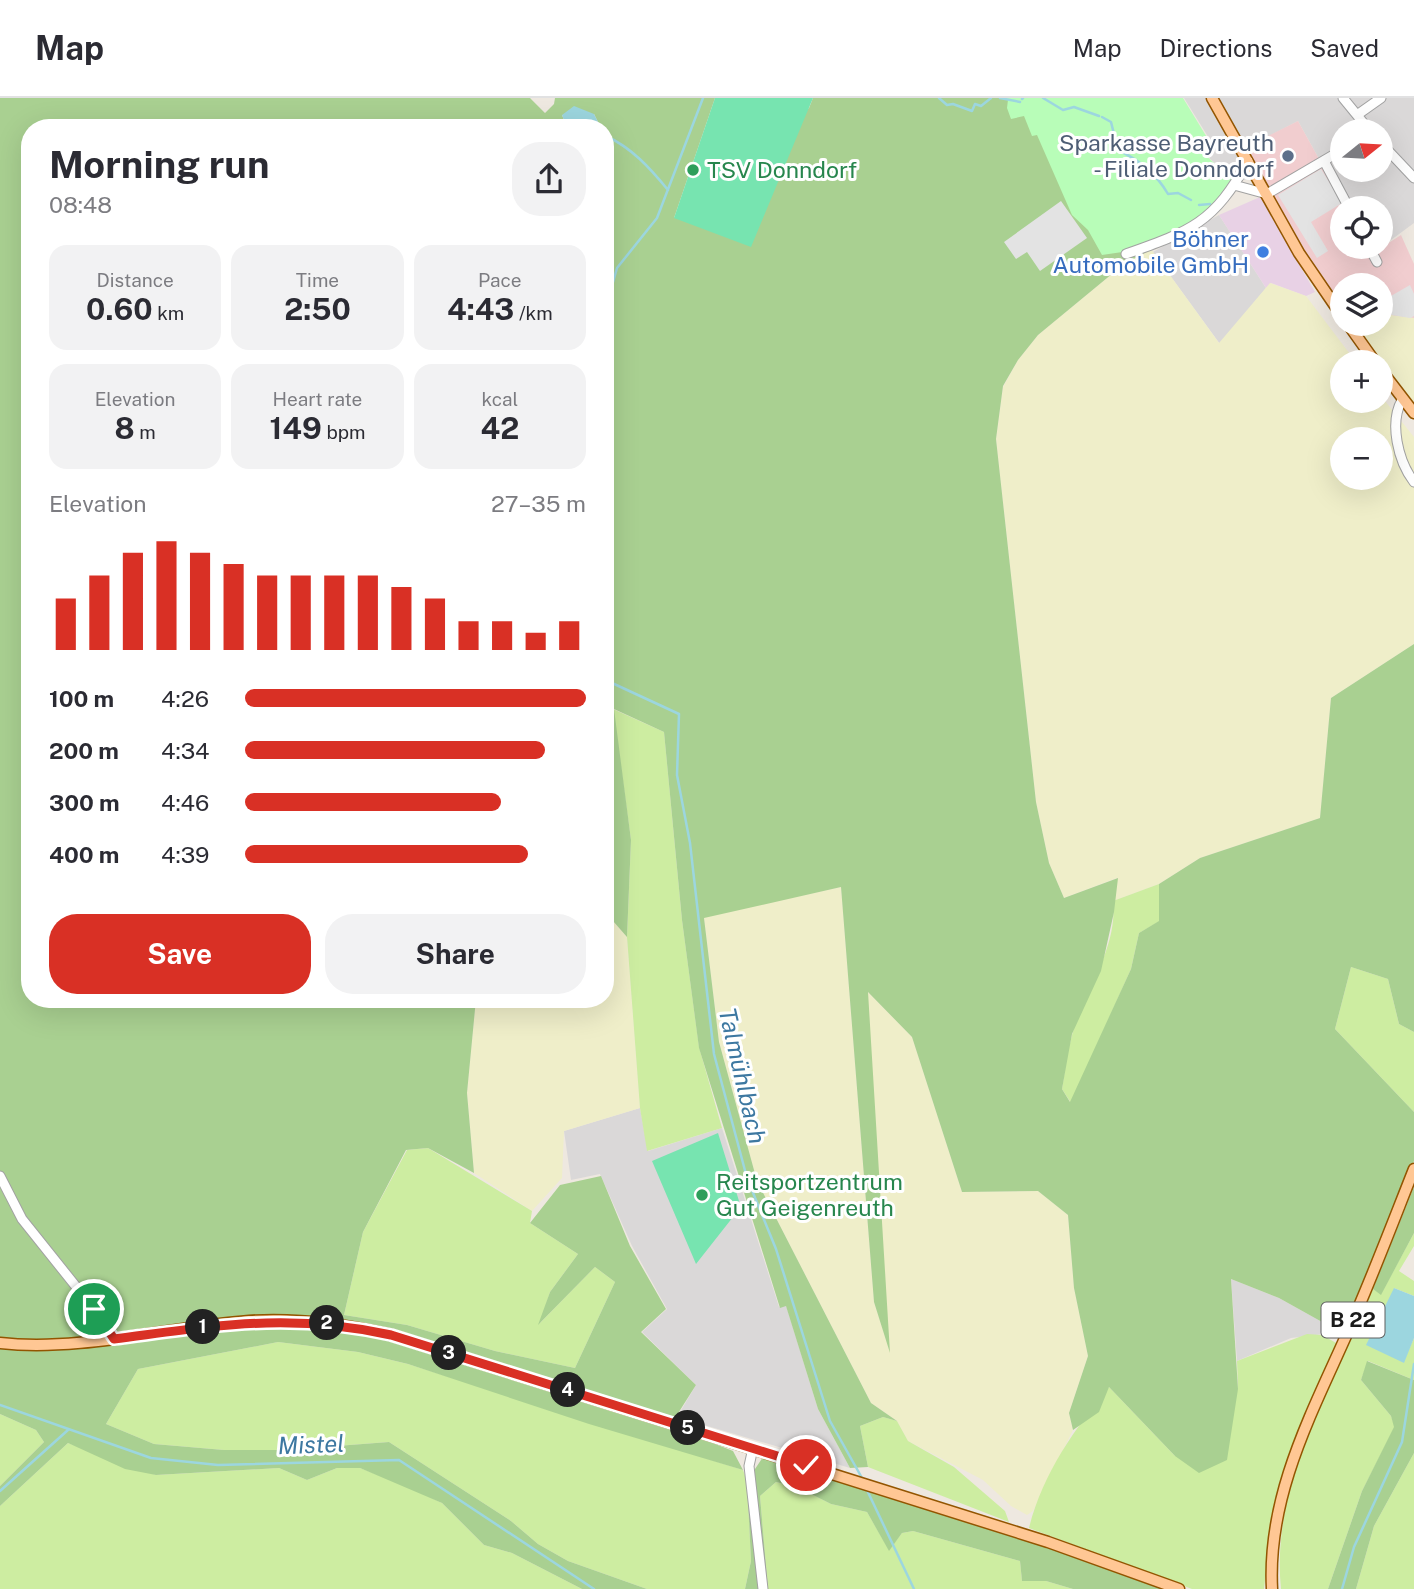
<!DOCTYPE html>
<html lang="en">
<head>
<meta charset="utf-8">
<style>
	:root { --surface:#fff; --page:#f2f2f3; --text:#2b2b33; --muted:#7c7c81; --line:#e1e1e2; --accent:#d93025 }
	body { margin:0; font-family:"Public Sans",sans-serif; background:var(--page); color:var(--text); height:100vh; display:flex; flex-direction:column; font-size:26px; white-space:nowrap }
	* { box-sizing:border-box; margin:0 }
	p { font-size:23px; color:var(--muted) }
	.icon { flex:none; width:38px; height:38px; fill:none; stroke:currentColor; stroke-width:2; stroke-linecap:round; stroke-linejoin:round }
	.map { position:relative; flex:1; overflow:hidden }
	.details { position:absolute; left:21px; top:21px; width:593px; height:889px; display:flex; flex-direction:column; background:var(--surface); border-radius:28px; box-shadow:0 7px 28px #0002 }
	.details>* { flex:none }
	.needle { width:46px; rotate:72deg }
	.tools { position:absolute; left:1330px; top:21px; display:grid; gap:14px }
	.tools a { display:grid; place-items:center; width:63px; height:63px; border-radius:50%; background:var(--surface); box-shadow:0 7px 28px #0002; font-size:35px }
	.pin { position:absolute; display:grid; place-items:center; width:60px; height:60px; color:#fff; margin:-30px; border:4px solid #fff; border-radius:50%; box-shadow:0 2px 7px #0007 }
	.km { position:absolute; width:35px; height:35px; margin:-18px; border-radius:50%; background:#222; color:#fff; font-size:19px; line-height:35px; text-align:center }
	.round { display:grid; place-items:center; flex:none; width:74px; height:74px; border-radius:28px; background:var(--page) }
	.headline { display:flex; align-items:center; justify-content:space-between; height:119px; padding:0 28px }
	h1 { font-size:38px; font-weight:700; line-height:52px }
	.figures { display:grid; grid-template-columns:repeat(3,1fr); gap:10px; height:119px; padding:7px 28px }
	.figures div { display:grid; align-content:center; border-radius:18px; background:var(--page); text-align:center }
	.figures b { font-size:30px; font-weight:700 }
	.figures small { font-size:19px; font-weight:400 }
	.figures p { font-size:19px }
	.chart { height:196px; padding:14px 28px }
	.chart p { display:flex; justify-content:space-between }
	.chart svg { width:100%; height:126px; margin-top:7px; stroke:var(--accent); stroke-width:6 }
	.action { display:flex; gap:14px; margin-top:auto; padding:14px 28px }
	.action a { flex:1; height:80px; border-radius:28px; background:var(--accent); color:#fff; font-size:28px; font-weight:700; line-height:80px; text-align:center }
	.action a+a { background:var(--page); color:var(--text) }
	ul { padding:0 28px; list-style:none; font-size:23px }
	li { display:grid; grid-template-columns:112px 84px 1fr; align-items:center; height:52px }
	li i { height:18px; border-radius:9px; background:var(--accent) }
	header { display:flex; align-items:center; gap:42px; box-sizing:border-box; height:98px; padding:0 35px; background:var(--surface); border-bottom:2px solid var(--line) }
	header strong { font-size:33px }
	nav { display:flex; gap:38px; margin-inline-start:auto; font-size:24px }
	.map>svg:first-child { display:block }
	.residential { fill:#dad8d8; fill-rule:evenodd }
	.commercial { fill:#f1cdcf }
	.industrial { fill:#e8d1e5 }
	.farmland { fill:#efeec9; fill-rule:evenodd }
	.grass { fill:#cdeda1 }
	.forest { fill:#a9d091 }
	.park { fill:#b8fdb8 }
	.pitch { fill:#77e4b0 }
	.parking { fill:#e3e3e3 }
	.water { fill:#9cd6df }
	.lines { fill:none; stroke-linecap:round; stroke-linejoin:round }
	.stream { stroke:#9cd6df; stroke-width:2.5 }
	.minor-casing { stroke:#a2a2a2; stroke-width:11 }
	.major-casing { stroke:#935500; stroke-width:13 }
	.minor { stroke:#fff; stroke-width:9 }
	.major { stroke:#ffc794; stroke-width:10 }
	.route-casing { stroke:#fff; stroke-width:14 }
	.route { stroke:#d93025; stroke-width:9 }
	.service-dot { fill:#5c6f8a; stroke:#fff; stroke-width:2.5 }
	.leisure-dot { fill:#2e9e5b; stroke:#fff; stroke-width:2.5 }
	.shop-dot { fill:#3f7fe0; stroke:#fff; stroke-width:2.5 }
	.labels { text-anchor:middle; stroke-width:6; stroke-linejoin:round; paint-order:stroke }
	.shield { fill:#fff; stroke:#5f5f5f; stroke-width:2 }
	.shield-label { font-size:21px; font-weight:bold; fill:#1b1b1b }
	.service-label { font-size:23px; fill:#4e5e75; stroke:#fff; text-anchor:end }
	.leisure-label { font-size:23px; fill:#27864d; stroke:#fff; text-anchor:start }
	.shop-label { font-size:23px; fill:#366cbe; stroke:#fff; text-anchor:end }
	.water-label { font-size:24px; font-style:italic; fill:#3d78a1; stroke:#fff }
</style>
</head>
<body>
<header>
<strong>Map</strong>
<nav><a>Map</a><a>Directions</a><a>Saved</a></nav>
</header>
<div class="map">
<svg width="1414" height="1491" viewBox="0 0 1414 1491">
	<rect width="100%" height="100%" fill="#eee8e0"/>
	<path class="residential" d="M1184,0H1414V125L1372,156L1368,149H1381V110H1346L1298,23L1246,50L1262,77L1237,84L1202,54L1212,45ZM1342,33H1381V72H1342Z
		M1219,117L1266,190L1220,246L1153,154Z
		M640,1010L648,1053L722,1030L779,1209L786,1207L818,1311L850,1370L677,1319L696,1287L642,1234L667,1211L632,1148L600,1076L571,1082L564,1033Z
		M1231,1181L1279,1200L1340,1234L1291,1240L1237,1263Z"/>
	<path class="commercial" d="M1298,23L1346,110H1342V149H1368L1373,155L1401,137L1414,166V220L1381,216V187H1342V206L1336,204L1301,153L1246,49Z"/>
	<path class="industrial" d="M1260,99L1315,194L1306,198L1271,185L1266,190L1219,117Z"/>
	<path class="farmland" d="M1151,151L1219,245L1270,185L1306,198L1356,264H1342V303H1381V298L1414,339V546L1331,600L1320,720L1200,760L1159,786L1113,803L1117,780L1064,800L1049,765L1036,704L996,341L1003,289L1018,262L1038,237L1124,166ZM1342,341H1381V380H1342Z
		M1381,216L1414,220V305L1352,226H1381Z
		M841,789L874,1204L889,1251L867,893L912,939L962,1094L1038,1093L1068,1117L1074,1190L1088,1258L1069,1315L1073,1332L1033,1413L1027,1417L1011,1408L983,1382L908,1343L897,1323L871,1305L757,1083L719,944L704,819Z
		M606,815L627,839L640,1010L564,1033L562,1080L532,1113L474,1075L467,995L476,901H606Z"/>
	<path class="grass" d="M613,611L664,634L682,822L699,949L722,1030L647,1053L640,1010L627,839L631,742Z
		M1159,786L1160,823L1139,835L1131,871L1071,1005L1062,991C1065,973 1067,955 1072,937C1084,892 1118,852 1113,803Z
		M1351,869L1388,881L1399,926L1414,934V1014L1335,931Z
		M428,1050L532,1113L530,1125L578,1156L550,1194L540,1225L595,1169L615,1184L575,1270L495,1253L407,1227L344,1217L363,1134L407,1052Z
		M1414,1135V1148L1399,1173L1414,1183V1198L1394,1190L1403,1265L1414,1240V1282L1368,1263L1361,1282L1391,1318L1395,1329L1362,1393L1328,1491H1281C1270,1384 1334,1287 1373,1191L1381,1196Z
		M1307,1236L1322,1237L1338,1246L1290,1355L1269,1449L1264,1491H1192L1029,1430C1042,1377 1075,1330 1109,1289L1175,1358L1238,1291L1237,1263Z
		M278,1244L358,1254L408,1266L743,1372L747,1383L751,1463L745,1491H647L568,1463L538,1446L511,1423L389,1344L284,1352H224L154,1346L106,1326L138,1271Z
		M0,1316L36,1332L44,1344L0,1388Z
		M883,1319L897,1323L908,1343L954,1369L1005,1413L1009,1424L868,1369L860,1328Z
		M68,1345L156,1377L279,1370L307,1382L337,1370H360L409,1389L442,1405L484,1447L512,1455L582,1491H0V1408Z
		M1414,1355V1491H1356L1374,1428Z
		M776,1384L797,1389L831,1406L867,1414L889,1452L902,1435L913,1433L1020,1463L1022,1483H1046L1073,1491H768L760,1398Z"/>
	<path class="forest" d="M0,0H530L545,15L554,6L555,0H715L674,120L809,10L813,0H1139L1199,126L1124,166L1038,237L1018,262L1003,288L996,341L1036,704L1049,765L1064,800L1118,780L1114,814L1101,873L1072,936L1062,991L1070,1004L1131,871L1139,835L1159,823V786L1200,760L1320,720L1331,600L1414,546V934L1399,926L1388,881L1351,869L1335,931L1414,1014V1063L1370,1173L1340,1234L1279,1200L1231,1181L1238,1291L1227,1362L1199,1375L1175,1358L1109,1289L1099,1314L1073,1332L1069,1315L1088,1258L1074,1190L1068,1117L1038,1093L962,1094L912,939L868,894L890,1255L874,1204L841,789L704,820L719,944L757,1083L871,1305L897,1323L883,1319L860,1328L868,1369L850,1370L818,1311L786,1208L780,1210L699,950L682,822L664,634L614,611L631,742L627,839L606,815V30H601L594,16L562,17L567,30H30V901H476L467,995L474,1075L428,1050L406,1052L363,1134L344,1217L407,1227L495,1253L575,1270L615,1184L595,1169L538,1227L550,1194L578,1156L530,1125L560,1087L601,1078L630,1148L666,1211L641,1234L696,1287L670,1328L733,1353L743,1372L589,1326L408,1266L358,1254L278,1244L138,1271L106,1326L154,1346L224,1352H284L389,1344L511,1423L538,1446L568,1463L647,1491H582L512,1455L484,1447L442,1405L360,1370H337L307,1382L279,1370L156,1377L125,1371L68,1345L0,1408V1388L44,1344L36,1332L0,1316Z
		M1414,1089V1135L1381,1197L1373,1191Z
		M1367,1263L1414,1282V1355L1374,1428L1356,1491H1328L1362,1393L1394,1329L1391,1318L1361,1282Z
		M765,1356L1088,1462L1165,1491H1073L1046,1483H1022L1020,1463L913,1433L902,1435L889,1453L867,1414L831,1406L797,1389L776,1384L760,1398L768,1491H745L751,1463L747,1383Z"/>
	<path class="park" d="M1000,0H1183L1211,46L1202,54L1235,84L1208,119L1129,153L1102,157L1088,132L1072,117L1037,37L1032,38L1024,18L1011,21L1007,10L1008,2Z"/>
	<path class="pitch" d="M715,0H813L751,149L674,120Z
		M718,1035L739,1103L733,1119L696,1166L652,1063Z"/>
	<path class="parking" d="M1321,71L1342,105L1311,124L1328,153L1317,160L1278,97Z
		M1061,103L1087,140L1040,173L1027,154L1016,161L1004,144Z
		M1410,187L1414,196V218L1410,220L1381,215V198L1384,202Z"/>
	<path class="water" d="M574,8L594,16L601,30H567L562,17Z
		M1394,1190L1414,1198V1240L1404,1265L1366,1247Z"/>
	<g class="lines">
		<path class="stream" d="M939,0L947,7L953,6L972,13L975,6L981,8L991,0
			M1000,0L1020,4
			M1043,0L1063,12L1074,9L1099,18
			M1022,1L1023,0
			M1102,19L1111,24L1118,52C1139,62 1156,75 1168,96L1178,95L1191,102
			M606,38C632,50 650,70 668,92
			M1199,107L1210,106
			M606,209L617,170L657,120L703,0
			M606,568L612,585L679,616L677,677L690,745L714,956L747,1080L776,1151L830,1323L862,1380
			M0,1307L151,1360L218,1367L399,1362L594,1491
			M866,1390L914,1491
			M0,1393L68,1332
			M1342,1491L1354,1449L1402,1344L1414,1266"/>
		<defs>
			<path id="minor" d="M1343,0L1370,33
				M1357,17L1381,0
				M1381,45L1414,80
				M1324,63L1349,110
				M1234,87L1267,96L1342,52
				M1369,149L1377,164
				M1126,156C1191,133 1214,125 1248,63
				M1402,302C1389,325 1398,363 1414,384
				M0,1078L22,1121L94,1211L114,1241
				M753,1350L749,1368L763,1491"/>
			<path id="major" d="M1212,0L1299,155L1342,218
				M1348,226L1375,264
				M1381,272L1414,315
				M0,1245C80,1254 169,1229 249,1223C297,1220 344,1226 391,1237L1048,1444L1179,1491
				M1272,1491C1267,1396 1313,1313 1350,1229C1373,1177 1393,1124 1414,1071"/>
		</defs>
		<use href="#minor" class="minor-casing"/>
		<use href="#major" class="major-casing"/>
		<use href="#minor" class="minor"/>
		<use href="#major" class="major"/>
	</g>
	<g class="lines">
		<defs>
			<path id="route" d="M94,1211L114,1241C216,1228 288,1214 391,1237L806,1367"/>
		</defs>
		<use href="#route" class="route-casing"/>
		<use href="#route" class="route"/>
	</g>
	<circle class="service-dot" cx="1288" cy="58" r="7"/>
	<g class="leisure-dot">
		<circle cx="693" cy="72" r="7"/>
		<circle cx="702" cy="1097" r="7"/>
	</g>
	<circle class="shop-dot" cx="1263" cy="154" r="7"/>
	<g class="labels">
		<rect class="shield" x="1321.5" y="1204.5" width="63" height="35" rx="5"/>
		<g class="shield-label">
			<text x="1353" y="1229">B 22</text>
		</g>
		<g class="service-label">
			<text x="1274" y="53">Sparkasse Bayreuth<tspan x="1274" dy="26">- Filiale Donndorf</tspan></text>
		</g>
		<g class="leisure-label">
			<text x="707" y="80">TSV Donndorf</text>
			<text x="716" y="1092">Reitsportzentrum<tspan x="716" dy="26">Gut Geigenreuth</tspan></text>
		</g>
		<g class="shop-label">
			<text x="1249" y="149">Böhner<tspan x="1249" dy="26">Automobile GmbH</tspan></text>
		</g>
		<g class="water-label">
			<text transform="translate(742 978) rotate(77)" y="8">Talmühlbach</text>
			<text transform="translate(311 1347) rotate(-2)" y="8">Mistel</text>
		</g>
	</g>
</svg>
<div class="tools">
<a><svg class="needle" viewBox="-14 -14 28 28"><path d="M0-13l5 13h-10z" fill="#e53935"/><path d="M0 13l5-13h-10z" fill="#7c7c81"/></svg></a>
<a><svg class="icon" aria-label="locate" viewBox="0 0 24 24"><circle cx="12" cy="12" r="6"/><path d="M12 2v4M12 18v4M2 12h4M18 12h4"/></svg></a>
<a><svg class="icon" aria-label="layers" viewBox="0 0 24 24"><path d="M12 4l9 5-9 5-9-5zM3 14l9 5 9-5"/></svg></a>
<a>+</a>
<a>−</a>
</div>
<div class="pin" style="left:94px;top:1211px;background:#1e9e55"><svg class="icon" aria-label="arrive" viewBox="0 0 24 24"><path d="M6 21V4h12l-3 4 3 4H6"/></svg></div>
<div class="pin" style="left:806px;top:1367px;background:#d93025"><svg class="icon" aria-label="check" viewBox="0 0 24 24"><path d="M5 12l5 5 9-10"/></svg></div>
<b class="km" style="left:203px;top:1229px">1</b>
<b class="km" style="left:327px;top:1225px">2</b>
<b class="km" style="left:449px;top:1255px">3</b>
<b class="km" style="left:568px;top:1292px">4</b>
<b class="km" style="left:688px;top:1330px">5</b>
<section class="details">
<div class="headline"><div><h1>Morning run</h1><p>08:48</p></div><a class="round"><svg class="icon" aria-label="share" viewBox="0 0 24 24"><path d="M12 15V3M7 8l5-5 5 5M5 13v7h14v-7"/></svg></a></div>
<div class="figures">
<div><p>Distance</p><b>0.60<small> km</small></b></div>
<div><p>Time</p><b>2:50</b></div>
<div><p>Pace</p><b>4:43<small> /km</small></b></div>
</div>
<div class="figures">
<div><p>Elevation</p><b>8<small> m</small></b></div>
<div><p>Heart rate</p><b>149<small> bpm</small></b></div>
<div><p>kcal</p><b>42</b></div>
</div>
<div class="chart"><p><span>Elevation</span>27–35 m</p>
<svg viewBox="0 0 160 44" preserveAspectRatio="none"><path d="M5 44V26M15 44V18M25 44V10M35 44V6M45 44V10M55 44V14M65 44V18M75 44V18M85 44V18M95 44V18M105 44V22M115 44V26M125 44V34M135 44V34M145 44V38M155 44V34"/></svg>
</div>
<ul>
<li><b>100 m</b>4:26<i style="width:100%"></i></li>
<li><b>200 m</b>4:34<i style="width:88%"></i></li>
<li><b>300 m</b>4:46<i style="width:75%"></i></li>
<li><b>400 m</b>4:39<i style="width:83%"></i></li>
</ul>
<div class="action"><a>Save</a><a>Share</a></div>
</section>
</div>
</body>
</html>
